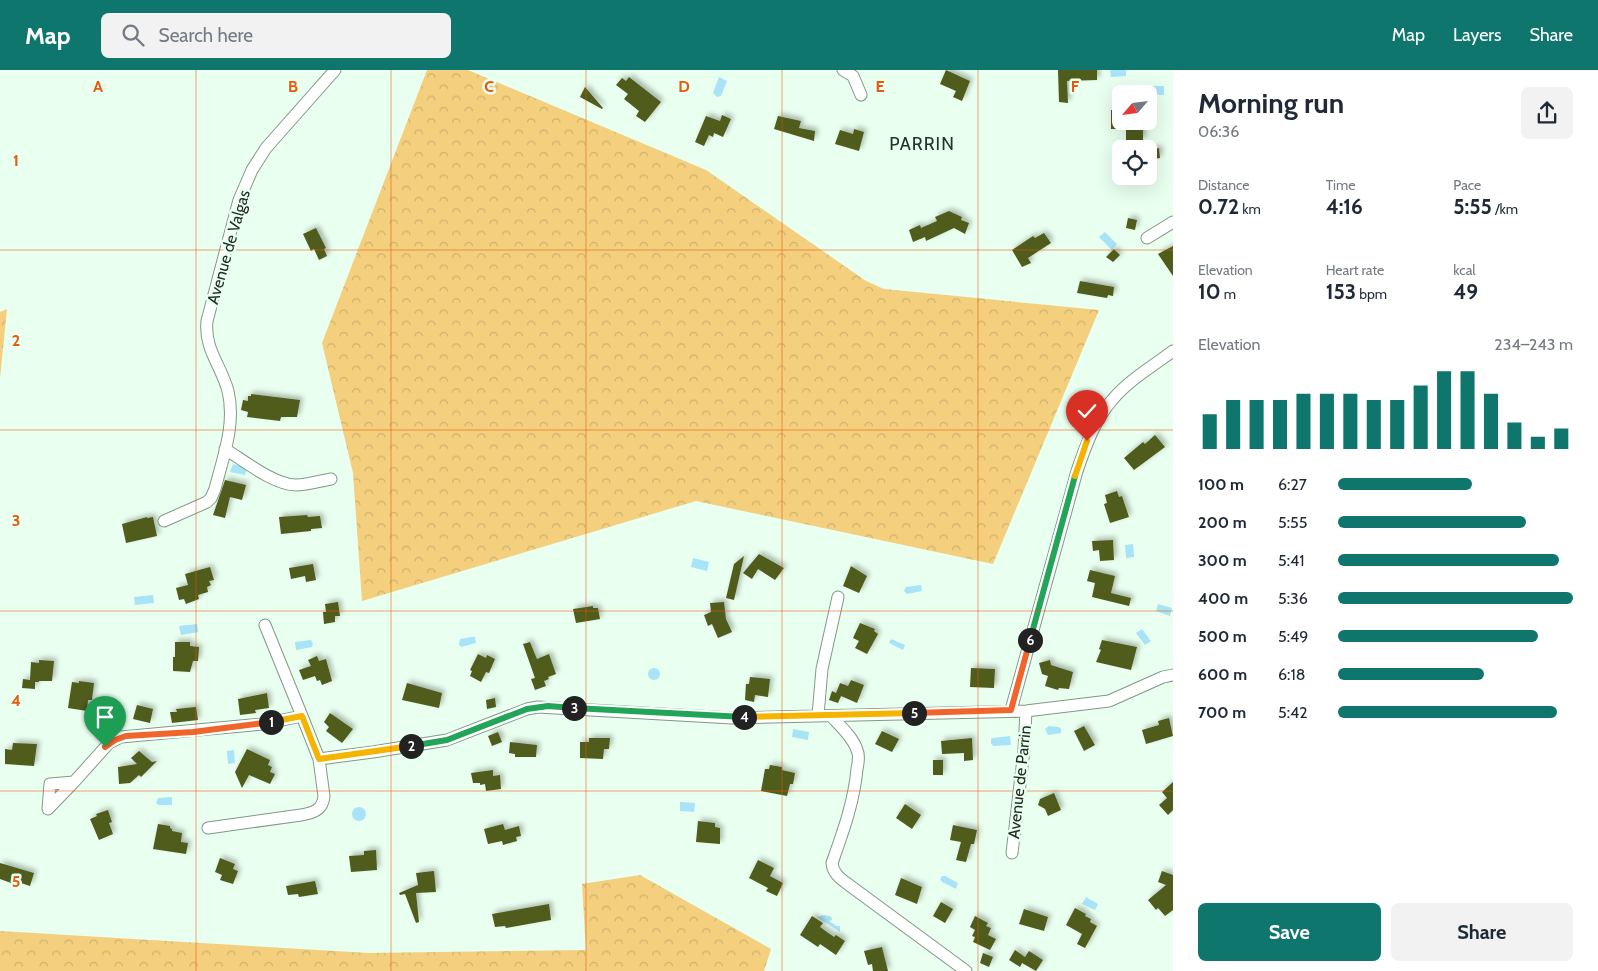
<!DOCTYPE html>
<html lang="en">
<head>
<meta charset="utf-8">
<style>
	:root { --surface:#fff; --page:#f2f2f3; --text:#1f2937; --muted:#747a83; --accent:#0f766e }
	body { margin:0; font-family:Cabin,sans-serif; background:var(--page); color:var(--text); height:100vh; display:flex; flex-direction:column; font-size:19px; white-space:nowrap }
	* { box-sizing:border-box; margin:0 }
	p { font-size:16px; color:var(--muted) }
	.icon { flex:none; width:28px; height:28px; fill:none; stroke:currentColor; stroke-width:2; stroke-linecap:round; stroke-linejoin:round }
	.map { position:relative; flex:1; overflow:hidden }
	.drawer { display:flex; flex-direction:column; background:var(--surface); width:425px }
	.drawer>* { flex:none }
	.needle { width:32px; rotate:242deg }
	.controls { position:absolute; left:1112px; top:15px; display:grid; gap:10px }
	.controls a { display:grid; place-items:center; width:45px; height:45px; border-radius:8px; background:var(--surface); box-shadow:0 5px 20px #0002; font-size:25px }
	.pin { position:absolute; display:grid; place-items:center; width:42px; height:42px; color:#fff; margin:-51px -21px; border-radius:50% 50% 50% 0; rotate:-45deg; box-shadow:0 0 5px #0007 }
	.pin .icon { rotate:45deg }
	.km { position:absolute; width:25px; height:25px; margin:-12px; border-radius:50%; background:#222; color:#fff; font-size:14px; line-height:25px; text-align:center }
	.round { display:grid; place-items:center; flex:none; width:52px; height:52px; border-radius:8px; background:var(--page) }
	.summary { display:flex; align-items:center; justify-content:space-between; height:85px; padding:0 25px }
	h1 { font-size:28px; font-weight:800; line-height:38px }
	.stats { display:grid; grid-template-columns:repeat(3,1fr); gap:8px; height:85px; padding:5px 25px }
	.stats div { display:grid; align-content:center }
	.stats b { font-size:21px; font-weight:800 }
	.stats small { font-size:14px; font-weight:400 }
	.stats p { font-size:14px }
	.chart { height:140px; padding:10px 25px }
	.chart p { display:flex; justify-content:space-between }
	.chart svg { width:100%; height:90px; margin-top:5px; stroke:var(--accent); stroke-width:6 }
	.cta { display:flex; gap:10px; margin-top:auto; padding:10px 25px }
	.cta a { flex:1; height:58px; border-radius:8px; background:var(--accent); color:#fff; font-size:20px; font-weight:800; line-height:58px; text-align:center }
	.cta a+a { background:var(--page); color:var(--text) }
	ul { padding:0 25px; list-style:none; font-size:16px }
	li { display:grid; grid-template-columns:80px 60px 1fr; align-items:center; height:38px }
	li i { height:12px; border-radius:6px; background:var(--accent) }
	header { display:flex; align-items:center; gap:30px; box-sizing:border-box; height:70px; padding:0 25px; background:var(--accent); color:#fff }
	header strong { font-size:24px }
	nav { display:flex; gap:28px; margin-inline-start:auto; font-size:18px }
	.search { width:350px; height:45px; background:var(--page); display:flex; align-items:center; gap:12px; box-sizing:border-box; padding:0 18px; border-radius:8px; color:var(--muted); font-size:19px }
	main { display:flex; flex:1; min-height:0 }
	.map>svg:first-child { display:block }
	.forest { fill:url(#forest-crowns) }
	.water { fill:#a8e3f8 }
	.building { fill:#4f5c1b; filter:url(#shadow) }
	.lines { fill:none; stroke-linecap:round; stroke-linejoin:round }
	.minor-casing { stroke:#809987; stroke-width:13 }
	.minor { stroke:#fff; stroke-width:11 }
	.split-1-casing { stroke:#fff; stroke-width:10 }
	.split-2-casing { stroke:#fff; stroke-width:10 }
	.split-3-casing { stroke:#fff; stroke-width:10 }
	.split-4-casing { stroke:#fff; stroke-width:10 }
	.split-5-casing { stroke:#fff; stroke-width:10 }
	.split-6-casing { stroke:#fff; stroke-width:10 }
	.split-7-casing { stroke:#fff; stroke-width:10 }
	.split-8-casing { stroke:#fff; stroke-width:10 }
	.split-1 { stroke:#f0652b; stroke-width:6 }
	.split-2 { stroke:#f5b400; stroke-width:6 }
	.split-3 { stroke:#22a559; stroke-width:6 }
	.split-4 { stroke:#22a559; stroke-width:6 }
	.split-5 { stroke:#f5b400; stroke-width:6 }
	.split-6 { stroke:#f0652b; stroke-width:6 }
	.split-7 { stroke:#22a559; stroke-width:6 }
	.split-8 { stroke:#f5b400; stroke-width:6 }
	.grid { fill:none; stroke:#e8590c; stroke-width:1; stroke-opacity:0.55 }
	.labels { text-anchor:middle; stroke-width:5; stroke-linejoin:round; paint-order:stroke }
	.street-label { font-size:16px; fill:#212b24; stroke:#e9ffef }
	.neighbourhood-label { font-size:18px; letter-spacing:1px; fill:#203627; stroke:#e9ffef }
	.grid-label { font-size:16px; text-anchor:middle; font-weight:bold; fill:#e8590c; stroke:#e9ffef; stroke-width:5; stroke-linejoin:round; paint-order:stroke }
</style>
</head>
<body>
<header>
<strong>Map</strong>
<div class="search"><svg class="icon" aria-label="search" viewBox="0 0 24 24"><circle cx="10" cy="10" r="6"/><path d="M15 15l6 6"/></svg>Search here</div>
<nav><a>Map</a><a>Layers</a><a>Share</a></nav>
</header>
<main>
<div class="map">
<svg width="1173" height="901" viewBox="0 0 1173 901">
	<defs>
		<pattern id="forest-crowns" width="20" height="18" patternUnits="userSpaceOnUse" patternTransform="scale(1.25)"><rect width="20" height="18" fill="#f3cf7e"/><path d="M2 6a3 3 0 1 1 6 0M12 15a3 3 0 1 1 6 0" fill="none" stroke="#d0b26d"/></pattern>
		<filter id="shadow"><feDropShadow dx="3" dy="-3" stdDeviation="2.5" flood-color="#0004"/></filter>
	</defs>
	<rect width="100%" height="100%" fill="#e9ffef"/>
	<path class="forest" d="M427,0H468L706,100L866,211L884,219L1099,240L993,494L696,431L362,531L353,403L322,273Z
		M7,239L0,308V242Z
		M640,805L771,879L764,901H0V861L369,883L586,880L582,814Z"/>
	<path class="water" d="M1110,0H1126V6L1111,7Z
		M719,7L727,11L721,26L717,27L713,23Z
		M1144,16H1164V25L1144,24Z
		M1105,162L1117,174L1112,180L1099,167Z
		M233,394L247,398L245,405L230,402Z
		M1133,474L1134,487L1126,488L1125,475Z
		M693,488L709,492L707,501L691,497Z
		M921,515L922,521L907,524L904,521L906,517Z
		M153,525L154,533L135,535L134,527Z
		M1158,534L1172,538L1170,546L1156,541Z
		M197,554L198,562L181,565L179,556Z
		M1142,559L1151,571L1145,575L1136,563Z
		M472,567H475L476,573L461,577L459,575L460,569Z
		M891,569L905,575L903,580L889,573Z
		M311,570L313,574L312,577L296,580L295,572Z
		M648 604a6 6 0 1 1 12 0a6 6 0 1 1-12 0Z
		M1049,656L1059,657L1061,659V663L1048,665L1045,659Z
		M793,659L809,662L808,670L792,667Z
		M1010,666L1011,675L994,676L991,674V669L993,668Z
		M234,680L235,693L228,694L227,681Z
		M172,727V735H159L156,733L158,728Z
		M680,732L695,733L694,742L680,741Z
		M352 744a7 7 0 1 1 14 0a7 7 0 1 1-14 0Z
		M942,806H945L958,813L956,819L942,812L940,809Z
		M1086,827L1098,834L1095,840L1082,834Z
		M823,845L830,846L832,848V850L829,851L837,856H840V862L817,847Z"/>
	<path class="building" d="M946,0L970,11L962,31L953,27L956,21L940,14Z
		M1058,0H1097V10L1067,11L1068,33L1059,32Z
		M629,7L661,32L645,52L636,46L639,41L624,29L628,24L616,15L622,8L626,11Z
		M585,17L603,38L602,39L580,27Z
		M1111,40H1121V59H1111Z
		M722,45L731,49L723,67L714,63L713,67L709,65L704,76L695,72L706,46L720,51Z
		M778,46L801,51L799,58L815,61L814,71L774,59Z
		M1126,51H1143V70H1126Z
		M854,59L864,62L859,81L835,74L840,60L853,64Z
		M1159,78L1160,88L1149,90V80Z
		M949,141L962,147L961,150L969,153L965,164L954,158L926,171L925,167L913,172L909,160L920,155L921,158L937,151L935,147Z
		M1128,148L1137,150L1135,160L1126,158Z
		M316,158L326,178L324,179L327,186L319,190L314,179L311,181L303,164Z
		M1044,163L1051,173L1028,188L1031,193L1022,197L1012,180L1033,166L1035,168Z
		M1173,176V206L1158,184Z
		M1114,179L1120,185L1113,192L1106,187Z
		M1080,211L1114,217L1113,226L1108,225L1107,228L1077,223Z
		M251,324L300,330L297,347H281L280,351L247,347L248,342L241,340L243,330L248,331V326H251Z
		M1155,365L1165,377L1134,400L1124,388L1143,372L1145,374Z
		M225,410L246,415L242,430L230,427L225,448L213,445Z
		M1117,421L1119,427L1122,426L1129,447L1110,453L1104,434L1107,433L1105,425Z
		M307,445L308,447L320,446L322,458L311,459V461L281,464L279,447Z
		M147,447V448L153,447L157,466L126,473L122,454Z
		M1113,470L1114,490L1100,491L1099,480L1093,481L1092,471Z
		M759,484L784,498L775,510L758,499L752,509L743,503Z
		M744,486L734,530L726,528L734,494Z
		M313,494L316,510L306,512L305,506L291,509L289,498Z
		M851,496L867,506L859,523L843,516Z
		M210,497L214,510L209,511L211,515L207,517L208,522L198,525L199,529L186,534L184,529L179,530L176,518L188,515L185,504Z
		M1090,500L1115,506L1111,523L1131,528L1129,536L1092,527L1095,513L1087,511Z
		M338,532L340,546H335V552L324,554L323,542H326L325,534Z
		M724,532L726,549L732,562L718,568L712,554L708,556L704,545L711,542L710,533Z
		M593,536V538H598L600,549L576,553L573,539Z
		M860,553L875,559L874,561L878,564L867,584L855,578L859,571L853,568Z
		M1102,570L1137,577L1131,600L1096,592L1101,580L1099,579Z
		M175,572H190V576L199,577L198,591H193L190,602L173,601V587H175Z
		M530,572L537,589L549,584L556,604L548,607L549,609L544,611L546,616L535,620L531,609L535,608L523,574Z
		M478,584L486,588L487,585L495,589L489,603L486,602L481,612L470,606L472,601L470,600Z
		M317,586L319,591L326,589L332,611L322,615L320,610L317,611L315,606L303,610L299,600L311,596L308,590Z
		M39,590L54,591L52,611H39V612H35V619L22,618L23,609L30,610L31,592L39,593Z
		M1050,590L1051,595L1073,602L1069,619L1059,618L1058,620L1045,616L1048,606L1042,604L1039,593Z
		M971,598L995,599L994,618L970,617Z
		M750,607L770,609L768,627L755,625L754,632L745,630L746,614H749Z
		M851,610L864,615L857,633L841,626L838,633L829,630L832,621L836,623L840,613L848,616Z
		M79,611L94,613L92,630H88L87,641L68,638L72,612L79,613Z
		M407,613L442,623L439,638L402,630Z
		M267,623L269,638L255,640L256,643L240,645L238,629Z
		M495,628L496,637L487,639L486,630Z
		M137,635L153,639L150,653L133,649Z
		M196,637L198,650L172,653L170,642H177L176,639Z
		M330,643L353,659L342,673L326,661L329,657L324,652Z
		M1169,648L1173,666L1146,674L1142,660L1159,655L1158,651Z
		M1084,656L1095,675L1084,681L1074,661Z
		M882,661L899,669L892,682L875,674Z
		M498,662L502,672L492,676L488,666Z
		M589,668H610L609,679H604L603,689L580,688V672H589Z
		M972,668L973,690L964,691V683L942,684L941,671Z
		M510,672L537,675L536,687H515V684L509,683Z
		M13,673L37,674L34,696L5,694V679L12,680Z
		M247,679L270,690L268,695L272,697L270,702L275,704L270,714L249,705L242,718L235,702Z
		M139,681L152,692L157,691L141,707L139,705L130,713L119,714L118,697L137,694L131,688Z
		M933,690H943V705H933Z
		M770,695L782,697V700L795,703L793,714H790L787,726L761,721L765,699H769Z
		M493,700V706L500,705L501,719L486,721L485,714L480,715V713H473L471,703Z
		M1173,712V740L1168,745L1159,735L1167,728L1162,722Z
		M1054,723L1061,740L1048,746L1045,739L1038,735L1040,729Z
		M905,734L921,745L912,759L896,748Z
		M108,740L112,752L109,753L113,764L99,770L90,749L97,746L96,744Z
		M698,751L715,753V757L720,758V774L696,772Z
		M158,754L170,756V758L172,759V761L182,763L181,772L188,773L186,784L153,779Z
		M503,754L505,760L519,756L521,766L516,767L517,771L503,775L502,771L488,774L484,759Z
		M953,755L977,760L974,774H971L966,792L956,790L961,772L950,770Z
		M376,780L377,800L351,802L349,786L364,785V781Z
		M220,788L235,794L233,799L238,801L233,814L220,810L222,805L215,802Z
		M758,790L774,798L770,806L783,813L777,826L766,821L768,818L749,808Z
		M0,793L34,803L30,816L12,810L11,813L0,809Z
		M434,801L436,822L416,823L419,852L416,853L405,824L400,825L399,823L418,815L416,803Z
		M1162,801L1173,805V840L1165,846L1158,838L1156,840L1148,830L1166,815L1158,812Z
		M901,808L922,817L917,834L895,825Z
		M315,811L318,824L299,827L298,824L288,825L286,816Z
		M941,832L953,839L945,853L933,846Z
		M549,834L551,850L506,858L505,856L495,857L492,844Z
		M1075,838L1086,844L1085,846L1091,849L1090,852L1097,856L1085,878L1077,874L1082,864L1066,855Z
		M1024,839L1048,847L1044,861L1019,854Z
		M812,846L823,853L820,857L834,867L836,865L845,871L836,885L820,874L818,877L800,865Z
		M975,846L988,853L986,856L991,858L988,865L996,869L990,880L973,872L975,867L972,866L975,860L970,857Z
		M882,877L888,901H873L872,894L868,895L864,881Z
		M1015,880L1025,887L1029,881L1043,890L1036,901L1022,893L1020,897L1009,890Z
		M983,883L993,887L989,897L980,893Z"/>
	<g class="lines">
		<defs>
			<path id="minor" d="M843,0L853,6L861,25
				M1147,168L1173,152
				M225,379C243,390 274,415 296,415C307,415 320,411 331,409
				M164,451L207,432L211,428L215,419C223,387 236,354 228,321C221,295 204,279 207,251L239,130L252,100L266,78L335,0
				M265,555L302,646
				M1011,640L1077,401C1086,375 1095,349 1113,329C1129,310 1153,296 1173,281
				M818,645L822,599L838,527
				M831,646C840,656 853,667 857,680C860,686 858,693 857,699C854,732 843,762 832,793C833,804 841,809 849,815L966,901
				M74,712L48,739L50,714L74,712L109,673L121,667L263,654L302,646L319,689L373,682L447,670L527,639L538,637L732,648L1026,641L1109,631L1163,607L1173,605
				M208,758L301,745C313,743 323,740 324,726L319,689
				M1012,783L1024,680L1026,641"/>
		</defs>
		<use href="#minor" class="minor-casing"/>
		<use href="#minor" class="minor"/>
	</g>
	<g class="lines">
		<defs>
			<path id="split-1" d="M105,677L115,670L126,666L193,662L271,652"/>
			<path id="split-2" d="M271,652L302,646L319,689L411,676"/>
			<path id="split-3" d="M411,676L447,670L527,639L548,636L574,638"/>
			<path id="split-4" d="M574,638L744,647"/>
			<path id="split-5" d="M744,647L914,643"/>
			<path id="split-6" d="M914,643L1011,640L1030,570"/>
			<path id="split-7" d="M1030,570L1075,406"/>
			<path id="split-8" d="M1075,406L1087,371"/>
		</defs>
		<use href="#split-1" class="split-1-casing"/>
		<use href="#split-2" class="split-2-casing"/>
		<use href="#split-3" class="split-3-casing"/>
		<use href="#split-4" class="split-4-casing"/>
		<use href="#split-5" class="split-5-casing"/>
		<use href="#split-6" class="split-6-casing"/>
		<use href="#split-7" class="split-7-casing"/>
		<use href="#split-8" class="split-8-casing"/>
		<use href="#split-1" class="split-1"/>
		<use href="#split-2" class="split-2"/>
		<use href="#split-3" class="split-3"/>
		<use href="#split-4" class="split-4"/>
		<use href="#split-5" class="split-5"/>
		<use href="#split-6" class="split-6"/>
		<use href="#split-7" class="split-7"/>
		<use href="#split-8" class="split-8"/>
	</g>
	<path class="grid" d="M196,0V901M391,0V901M586,0V901M782,0V901M978,0V901M0,180H1173M0,360H1173M0,541H1173M0,721H1173"/>
	<g class="labels">
		<g class="street-label">
			<text transform="translate(228 177) rotate(-74)" y="6">Avenue de Valgas</text>
			<text transform="translate(1019 712) rotate(-84)" y="6">Avenue de Parrin</text>
		</g>
		<g class="neighbourhood-label">
			<text x="922" y="80">PARRIN</text>
		</g>
	</g>
	<g class="grid-label">
		<text x="98" y="22">A</text>
		<text x="293" y="22">B</text>
		<text x="489" y="22">C</text>
		<text x="684" y="22">D</text>
		<text x="880" y="22">E</text>
		<text x="1075" y="22">F</text>
		<text x="16" y="96">1</text>
		<text x="16" y="276">2</text>
		<text x="16" y="456">3</text>
		<text x="16" y="636">4</text>
		<text x="16" y="817">5</text>
	</g>
</svg>
<div class="controls">
<a><svg class="needle" viewBox="-14 -14 28 28"><path d="M0-13l5 13h-10z" fill="#e53935"/><path d="M0 13l5-13h-10z" fill="#747a83"/></svg></a>
<a><svg class="icon" aria-label="locate" viewBox="0 0 24 24"><circle cx="12" cy="12" r="6"/><path d="M12 2v4M12 18v4M2 12h4M18 12h4"/></svg></a>
</div>
<div class="pin" style="left:105px;top:677px;background:#1e9e55"><svg class="icon" aria-label="arrive" viewBox="0 0 24 24"><path d="M6 21V4h12l-3 4 3 4H6"/></svg></div>
<div class="pin" style="left:1087px;top:371px;background:#d93025"><svg class="icon" aria-label="check" viewBox="0 0 24 24"><path d="M5 12l5 5 9-10"/></svg></div>
<b class="km" style="left:271px;top:652px">1</b>
<b class="km" style="left:411px;top:676px">2</b>
<b class="km" style="left:574px;top:638px">3</b>
<b class="km" style="left:744px;top:647px">4</b>
<b class="km" style="left:914px;top:643px">5</b>
<b class="km" style="left:1030px;top:570px">6</b>
</div>
<section class="drawer">
<div class="summary"><div><h1>Morning run</h1><p>06:36</p></div><a class="round"><svg class="icon" aria-label="share" viewBox="0 0 24 24"><path d="M12 15V3M7 8l5-5 5 5M5 13v7h14v-7"/></svg></a></div>
<div class="stats">
<div><p>Distance</p><b>0.72<small> km</small></b></div>
<div><p>Time</p><b>4:16</b></div>
<div><p>Pace</p><b>5:55<small> /km</small></b></div>
</div>
<div class="stats">
<div><p>Elevation</p><b>10<small> m</small></b></div>
<div><p>Heart rate</p><b>153<small> bpm</small></b></div>
<div><p>kcal</p><b>49</b></div>
</div>
<div class="chart"><p><span>Elevation</span>234–243 m</p>
<svg viewBox="0 0 160 44" preserveAspectRatio="none"><path d="M5 44V27M15 44V20M25 44V20M35 44V20M45 44V17M55 44V17M65 44V17M75 44V20M85 44V20M95 44V13M105 44V6M115 44V6M125 44V17M135 44V31M145 44V38M155 44V34"/></svg>
</div>
<ul>
<li><b>100 m</b>6:27<i style="width:57%"></i></li>
<li><b>200 m</b>5:55<i style="width:80%"></i></li>
<li><b>300 m</b>5:41<i style="width:94%"></i></li>
<li><b>400 m</b>5:36<i style="width:100%"></i></li>
<li><b>500 m</b>5:49<i style="width:85%"></i></li>
<li><b>600 m</b>6:18<i style="width:62%"></i></li>
<li><b>700 m</b>5:42<i style="width:93%"></i></li>
</ul>
<div class="cta"><a>Save</a><a>Share</a></div>
</section>
</main>
</body>
</html>
